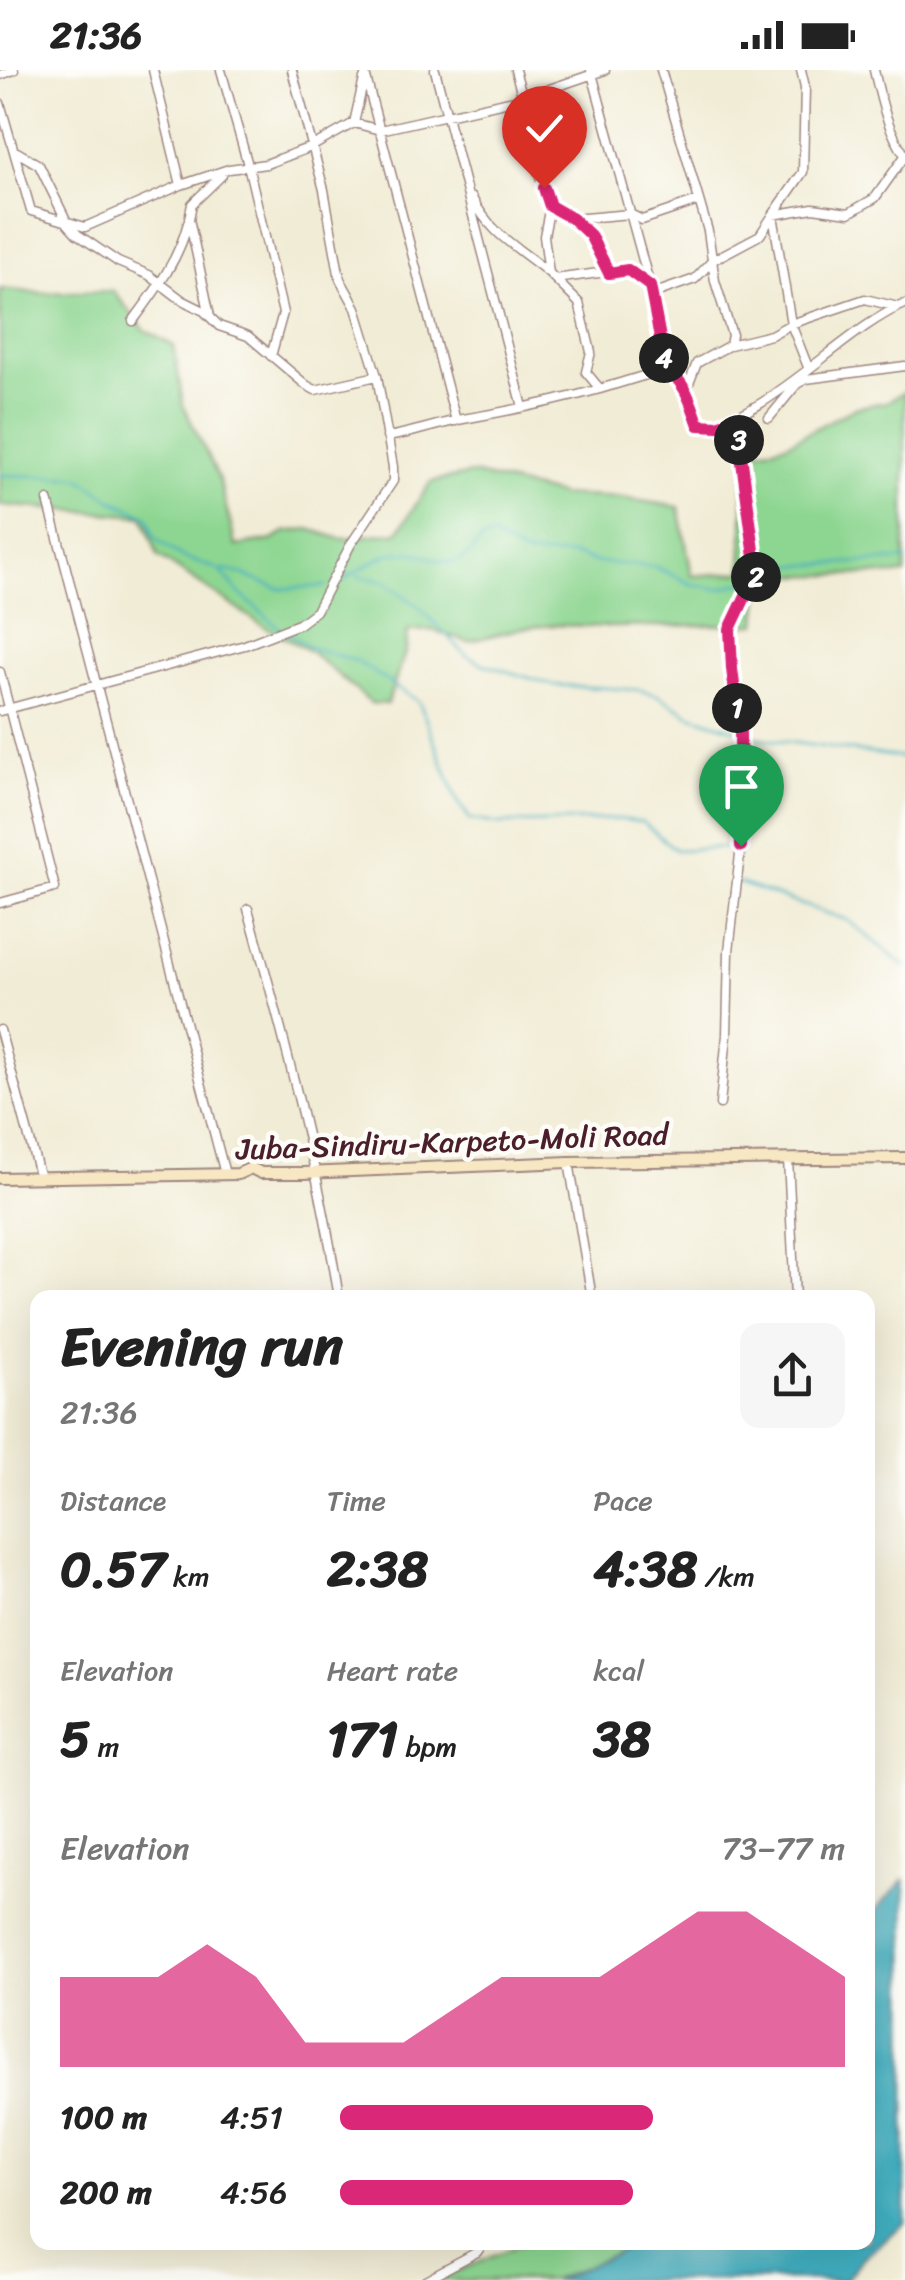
<!DOCTYPE html>
<html lang="en">
<head>
<meta charset="utf-8">
<style>
	:root { --surface:#fff; --page:#f6f6f6; --text:#222; --muted:#767676; --accent:#db2777 }
	body { margin:0; font-family:Sriracha,sans-serif; background:var(--page); color:var(--text); height:100vh; display:flex; flex-direction:column; font-size:38px; white-space:nowrap }
	* { box-sizing:border-box; margin:0 }
	p { font-size:32px; color:var(--muted) }
	.icon { flex:none; width:55px; height:55px; fill:none; stroke:currentColor; stroke-width:2; stroke-linecap:round; stroke-linejoin:round }
	.map { position:relative; flex:1; overflow:hidden }
	.panel { position:absolute; left:30px; top:1220px; width:845px; height:960px; display:flex; flex-direction:column; background:var(--surface); border-radius:20px; box-shadow:0 10px 40px #0002 }
	.panel>* { flex:none }
	.pin { position:absolute; display:grid; place-items:center; width:85px; height:85px; color:#fff; margin:-102px -42px; border-radius:50% 50% 50% 0; rotate:-45deg; box-shadow:0 0 10px #0007 }
	.pin .icon { rotate:45deg }
	.km { position:absolute; width:50px; height:50px; margin:-25px; border-radius:50%; background:#222; color:#fff; font-size:28px; line-height:50px; text-align:center }
	.round { display:grid; place-items:center; flex:none; width:105px; height:105px; border-radius:20px; background:var(--page) }
	.summary { display:flex; align-items:center; justify-content:space-between; height:170px; padding:0 30px }
	h1 { font-size:55px; font-weight:700; line-height:75px }
	.stats { display:grid; grid-template-columns:repeat(3,1fr); gap:15px; height:170px; padding:10px 30px }
	.stats div { display:grid; align-content:center }
	.stats b { font-size:50px; font-weight:700 }
	.stats small { font-size:28px; font-weight:400 }
	.stats p { font-size:28px }
	.chart { height:280px; padding:20px 30px }
	.chart p { display:flex; justify-content:space-between }
	.chart svg { width:100%; height:180px; margin-top:10px; fill:var(--accent); opacity:.7 }
	ul { padding:0 30px; list-style:none; font-size:32px }
	li { display:grid; grid-template-columns:160px 120px 1fr; align-items:center; height:75px }
	li i { height:25px; border-radius:12px; background:var(--accent) }
	.status { display:flex; justify-content:space-between; align-items:center; height:70px; padding:0 50px; background:var(--surface); direction:ltr }
	.status svg { height:28px; fill:currentColor }
	.map>svg:first-child { display:block }
	.green { fill:#8dd691; stroke:#6c7a5e; stroke-width:2.5 }
	.water { fill:#41aebf; stroke:#466675; stroke-width:2.5 }
	.lines { fill:none; stroke-linecap:round; stroke-linejoin:round }
	.stream { stroke:#41aebf; stroke-width:2.5 }
	.minor-casing { stroke:#9e8680; stroke-width:11 }
	.secondary-casing { stroke:#9e8680; stroke-width:14 }
	.minor { stroke:#fff; stroke-width:8 }
	.secondary { stroke:#f7e8c3; stroke-width:10 }
	.route-casing { stroke:#fff; stroke-width:20 }
	.route { stroke:#db2777; stroke-width:12 }
	.labels { text-anchor:middle; stroke-width:9; stroke-linejoin:round; paint-order:stroke }
	.street-label { font-size:30px; fill:#4a1f2b; stroke:#fdfcf7 }
</style>
</head>
<body>
<div class="status"><b>21:36</b><svg viewBox="0 0 49 12"><path d="M0 12V9h3v3zM5 12V6h3v6zM10 12V3h3v9zM15 12V0h3v12zM26 1h20v11H26zM47 4h2v5h-2z"/></svg></div>
<div class="map">
<svg width="905" height="2210" viewBox="0 0 905 2210">
	<rect width="100%" height="100%" fill="#fdfcf7"/>
	<filter id="ink" filterUnits="userSpaceOnUse"><feTurbulence type="fractalNoise" baseFrequency=".01" numOctaves="2"/><feDisplacementMap in="SourceGraphic" scale="20" xChannelSelector="R" yChannelSelector="G"/><feConvolveMatrix kernelMatrix="1 2 1 2 8 2 1 2 1" color-interpolation-filters="sRGB"/></filter>
	<filter id="wash" filterUnits="userSpaceOnUse"><feTurbulence type="fractalNoise" baseFrequency=".0048" numOctaves="4" result="noise"/><feDisplacementMap in="SourceGraphic" scale="40" xChannelSelector="R" yChannelSelector="G"/><feGaussianBlur stdDeviation="2.25" result="paint"/><feColorMatrix in="noise" values="0 0 0 0 0 0 0 0 0 0 0 0 0 0 0 0 0 1.4 0 .05"/><feComposite in="paint" operator="in"/></filter>
	<g filter="url(#wash)">
		<rect width="100%" height="100%" fill="#f1ecd5"/>
		<path class="green" d="M0,219L41,223L113,221L145,260L174,276L183,335L219,409L236,476L273,470L285,462L309,459L341,469L398,462L431,412L472,404L560,425L622,428L679,437L692,506L742,502L745,384L786,374L854,338L886,332L905,322V504L761,506L757,554L613,557L557,555L522,558L468,572L433,560L408,561L406,580L387,634L371,633L311,582L262,555L158,486L143,446L0,435Z
			M525,2173H638L554,2210H435Z"/>
		<path class="water" d="M905,1809V2153L863,2188L845,2210H554L638,2173L868,2172V1848Z"/>
		<g class="lines">
			<path class="stream" d="M0,405L79,407L112,430L148,447L155,468L180,486L220,500L238,522L279,558
				M222,500L235,502L280,519L325,516
				M758,502L766,497L905,490
				M358,506L385,512L417,535L466,585L483,594L553,615L641,620L659,626L690,645L737,660
				M333,515C352,507 371,490 389,484C431,473 450,517 482,469L493,467L525,485H574L596,492L656,497L692,514L719,519L742,513L751,506
				M286,562L309,577L356,591L419,632L458,732L470,749L499,754L617,749L642,752L676,780L730,777L734,803
				M744,663L751,667L905,688
				M739,813L847,850L905,896"/>
		</g>
	</g>
	<g filter="url(#ink)">
		<g class="lines">
			<defs>
				<path id="minor" d="M153,0L181,115
					M221,0L248,95L283,243L271,286
					M364,0L456,351
					M435,0L523,337
					M515,0L523,28L524,60L550,136L544,166L549,203L579,233L591,282L586,302L600,319L666,299C686,312 691,334 699,355C759,358 844,258 905,234
					M591,0L650,216L666,299
					M661,0L708,161L715,211L732,265L730,275L697,293L686,321
					M801,0L805,17L803,102L773,145L791,254L808,297
					M874,0C881,30 887,59 905,85
					M0,5L14,0
					M0,33L31,141L85,157L181,115L229,99L266,94L311,77L354,53L380,60L523,28L605,0
					M354,53L364,9
					M17,82L39,95L68,154L77,164L118,192L149,205L182,230L204,241L219,256L248,266L306,315L315,320L377,306
					M472,128C492,166 518,177 549,203
					M550,136L573,149L590,165L609,203
					M573,149L630,144L642,150L698,131
					M555,209L628,199L658,222L695,209L713,190L760,165L773,145L813,138L849,143L875,128L905,86
					M210,246L189,149L192,134L222,105
					M133,251C156,220 178,191 188,153
					M730,275L771,265L791,254L865,229L898,237
					M769,348L797,314L806,309L905,296
					M387,367C413,363 437,354 463,349C509,341 554,332 600,319
					M48,430L225,1104
					M0,602L55,818L0,833
					M0,641L245,575L299,554L316,541L351,474L393,411V397L377,306L356,238L340,209L324,120L292,0
					M248,839C284,967 318,1095 339,1228
					M0,960L40,1108
					M720,1034L727,965L729,881L741,776L740,660L731,599L730,559L757,502L736,348
					M788,1089L795,1228
					M569,1092L592,1228
					M425,2210L477,2182L484,2172"/>
				<path id="secondary" d="M0,1108L238,1104L251,1098L261,1103H304L569,1092L905,1088"/>
			</defs>
			<use href="#minor" class="minor-casing"/>
			<use href="#secondary" class="secondary-casing"/>
			<use href="#minor" class="minor"/>
			<use href="#secondary" class="secondary"/>
		</g>
	</g>
	<g class="lines" filter="url(#ink)">
		<defs>
			<path id="route" d="M544,118L550,136L573,149L590,165L609,203L628,200L650,216L666,299C686,312 691,334 699,355L718,356L736,348L757,502L730,559L732,599L740,660L741,776"/>
		</defs>
		<use href="#route" class="route-casing"/>
		<use href="#route" class="route"/>
	</g>
	<g class="labels">
		<g class="street-label">
			<text transform="translate(452 1072) rotate(-2)" y="10">Juba-Sindiru-Karpeto-Moli Road</text>
		</g>
	</g>
</svg>
<div class="pin" style="left:741px;top:776px;background:#1e9e55"><svg class="icon" aria-label="arrive" viewBox="0 0 24 24"><path d="M6 21V4h12l-3 4 3 4H6"/></svg></div>
<div class="pin" style="left:544px;top:118px;background:#d93025"><svg class="icon" aria-label="check" viewBox="0 0 24 24"><path d="M5 12l5 5 9-10"/></svg></div>
<b class="km" style="left:737px;top:638px">1</b>
<b class="km" style="left:756px;top:507px">2</b>
<b class="km" style="left:739px;top:370px">3</b>
<b class="km" style="left:664px;top:288px">4</b>
<section class="panel">
<div class="summary"><div><h1>Evening run</h1><p>21:36</p></div><a class="round"><svg class="icon" aria-label="share" viewBox="0 0 24 24"><path d="M12 15V3M7 8l5-5 5 5M5 13v7h14v-7"/></svg></a></div>
<div class="stats">
<div><p>Distance</p><b>0.57<small> km</small></b></div>
<div><p>Time</p><b>2:38</b></div>
<div><p>Pace</p><b>4:38<small> /km</small></b></div>
</div>
<div class="stats">
<div><p>Elevation</p><b>5<small> m</small></b></div>
<div><p>Heart rate</p><b>171<small> bpm</small></b></div>
<div><p>kcal</p><b>38</b></div>
</div>
<div class="chart"><p><span>Elevation</span>73–77 m</p>
<svg viewBox="0 0 160 44" preserveAspectRatio="none"><path d="M0 44V22L10 22L20 22L30 14L40 22L50 38L60 38L70 38L80 30L90 22L100 22L110 22L120 14L130 6L140 6L150 14L160 22V44z"/></svg>
</div>
<ul>
<li><b>100 m</b>4:51<i style="width:62%"></i></li>
<li><b>200 m</b>4:56<i style="width:58%"></i></li>
</ul>
</section>
</div>
</body>
</html>
